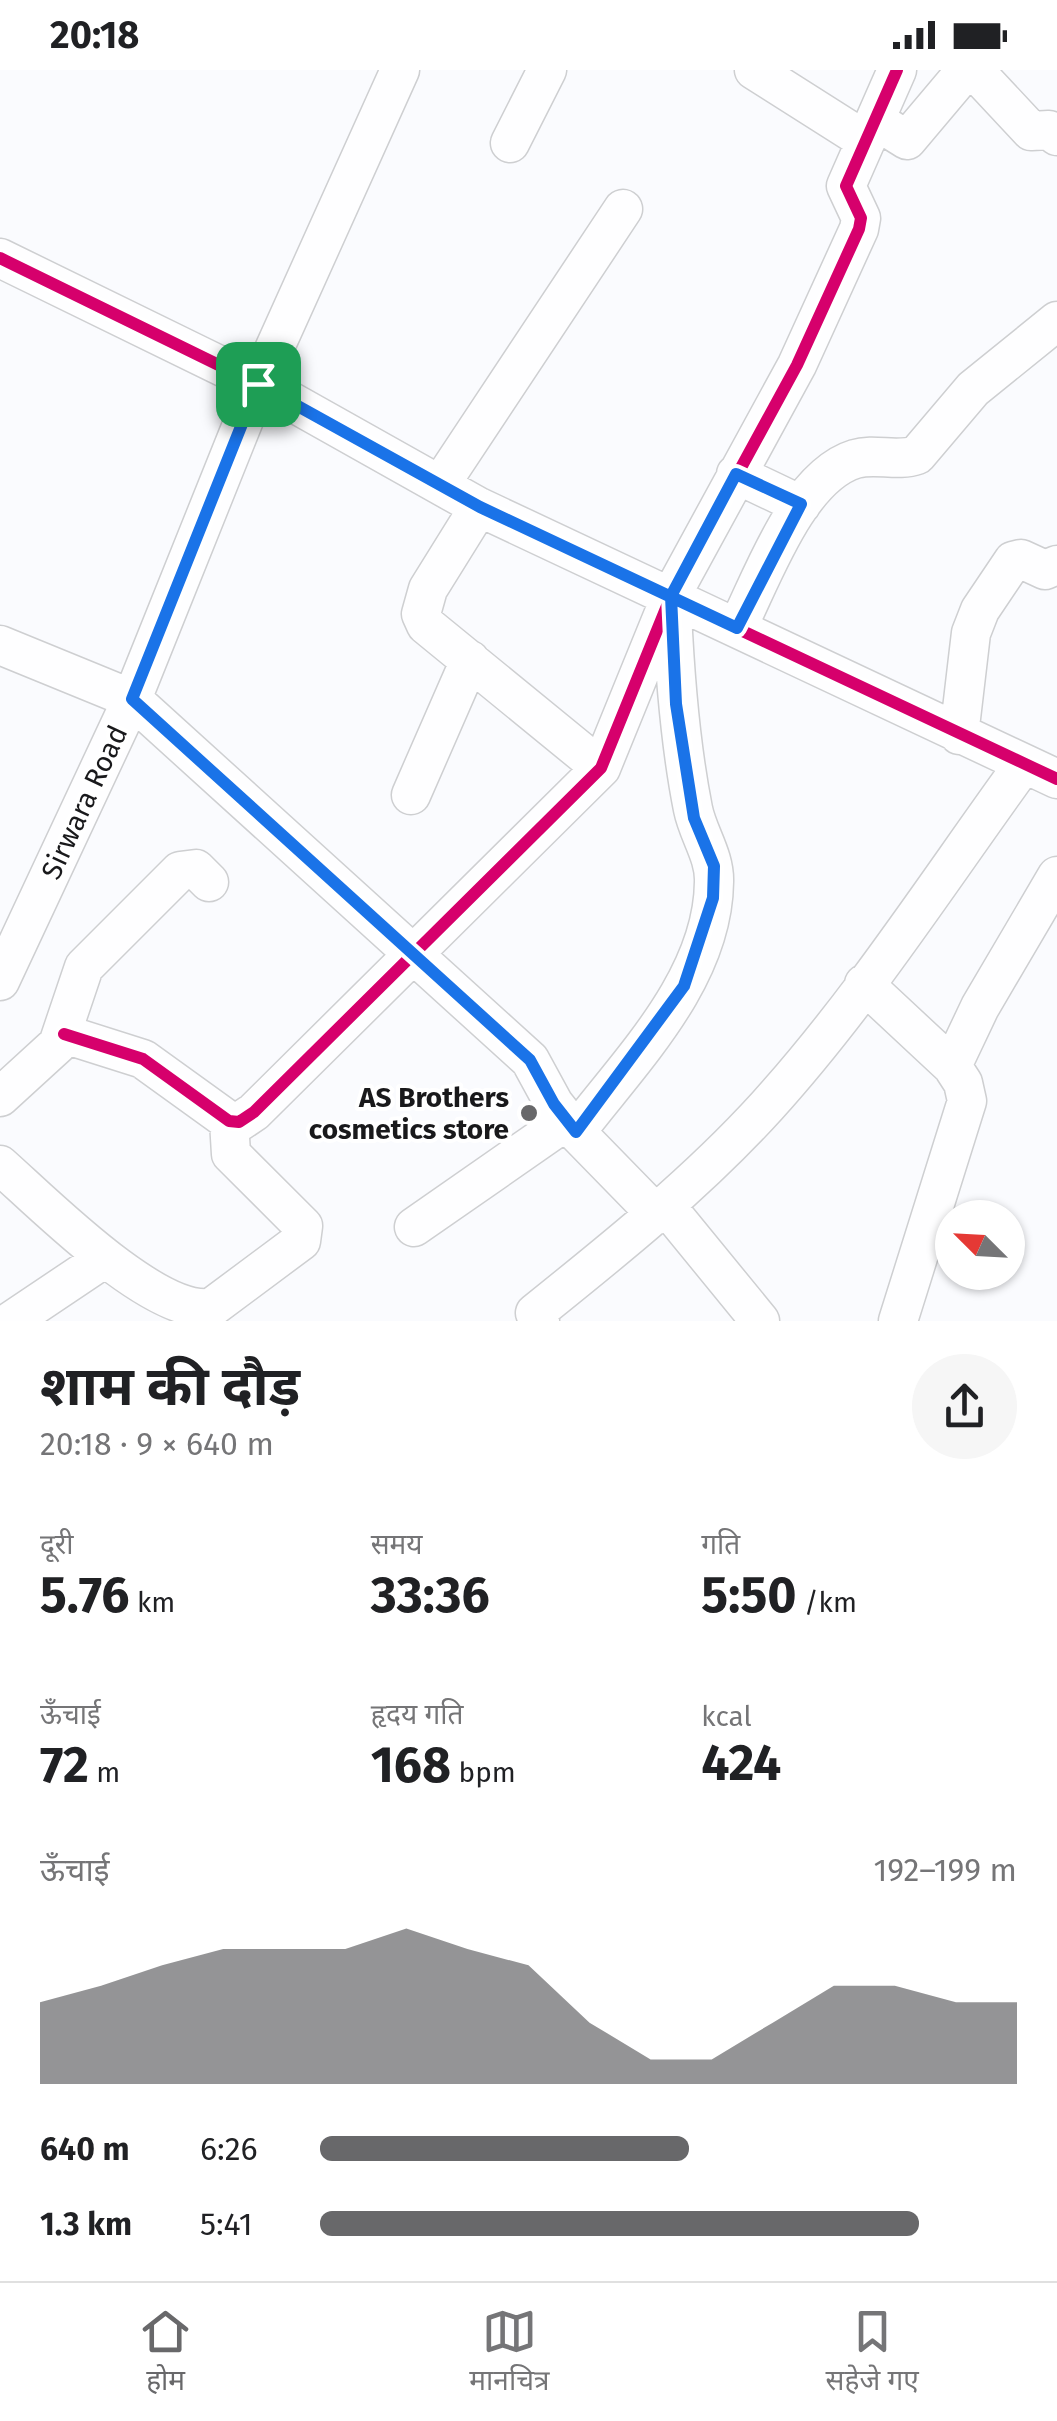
<!DOCTYPE html>
<html lang="hi">
<head>
<meta charset="utf-8">
<style>
	:root { --surface:#fff; --page:#f6f6f6; --text:#202124; --muted:#757577; --line:#e0e0e0; --accent:#68686a }
	body { margin:0; font-family:"Fira Sans","Noto Sans Devanagari",sans-serif; background:var(--page); color:var(--text); height:100vh; display:flex; flex-direction:column; font-size:38px; white-space:nowrap }
	* { box-sizing:border-box; margin:0 }
	p { font-size:32px; color:var(--muted) }
	.icon { flex:none; width:55px; height:55px; fill:none; stroke:currentColor; stroke-width:2; stroke-linecap:round; stroke-linejoin:round }
	.map { position:relative; height:1251px; overflow:hidden }
	.panel { display:flex; flex-direction:column; background:var(--surface); flex:1 }
	.panel>* { flex:none }
	.needle { width:65px; rotate:294deg }
	.buttons { position:absolute; left:935px; top:1130px; display:grid; gap:20px }
	.buttons a { display:grid; place-items:center; width:90px; height:90px; border-radius:50%; background:var(--surface); box-shadow:0 2px 8px #0004; font-size:50px }
	.pin { position:absolute; display:grid; place-items:center; width:85px; height:85px; color:#fff; margin:-42px; border-radius:20px; box-shadow:0 5px 15px #0006 }
	.round { display:grid; place-items:center; flex:none; width:105px; height:105px; border-radius:52px; background:var(--page) }
	.head { display:flex; align-items:center; justify-content:space-between; height:170px; padding:0 40px }
	h1 { font-size:55px; font-weight:700; line-height:75px }
	.metrics { display:grid; grid-template-columns:repeat(3,1fr); gap:15px; height:170px; padding:10px 40px }
	.metrics div { display:grid; align-content:center }
	.metrics b { font-size:50px; font-weight:700 }
	.metrics small { font-size:28px; font-weight:400 }
	.metrics p { font-size:28px }
	.chart { height:280px; padding:20px 40px }
	.chart p { display:flex; justify-content:space-between }
	.chart svg { width:100%; height:180px; margin-top:10px; fill:var(--accent); opacity:.7 }
	ul { padding:0 40px; list-style:none; font-size:32px }
	li { display:grid; grid-template-columns:160px 120px 1fr; align-items:center; height:75px }
	li i { height:25px; border-radius:12px; background:var(--accent) }
	.status { display:flex; justify-content:space-between; align-items:center; height:70px; padding:0 50px; background:var(--surface); direction:ltr }
	.status svg { height:28px; fill:currentColor }
	.dock { display:flex; justify-content:space-around; align-items:center; height:140px; border-top:2px solid var(--line); background:var(--surface); font-size:28px; color:var(--muted) }
	.dock a { display:grid; justify-items:center; gap:5px }
	.dock .current { color:var(--accent) }
	.map>svg:first-child { display:block }
	.lines { fill:none; stroke-linecap:round; stroke-linejoin:round }
	.minor-casing { stroke:#cecfd1; stroke-width:41 }
	.minor { stroke:#fefeff; stroke-width:38 }
	.cycleway-casing { stroke:#fff; stroke-width:19 }
	.cycleway { stroke:#d6006c; stroke-width:12 }
	.route-casing { stroke:#fff; stroke-width:20 }
	.route { stroke:#1a73e8; stroke-width:12 }
	.poi-dot { fill:#68686a; stroke:#fff; stroke-width:4 }
	.labels { text-anchor:middle; stroke-width:8; stroke-linejoin:round; paint-order:stroke }
	.street-label { font-size:28px; fill:#19191b; stroke:#fff }
	.poi-label { font-size:28px; font-weight:bold; fill:#19191b; stroke:#fff; text-anchor:end }
</style>
</head>
<body>
<div class="status"><b>20:18</b><svg viewBox="0 0 49 12"><path d="M0 12V9h3v3zM5 12V6h3v6zM10 12V3h3v9zM15 12V0h3v12zM26 1h20v11H26zM47 4h2v5h-2z"/></svg></div>
<div class="map">
<svg width="1057" height="1251" viewBox="0 0 1057 1251">
	<rect width="100%" height="100%" fill="#fafbfe"/>
	<g class="lines">
		<defs>
			<path id="minor" d="M754,0L866,71
				M974,0L1031,61L1049,60L1057,66
				M875,50L907,70L966,0
				M510,73L547,0
				M0,188L276,323L479,437L1057,709
				M736,404L801,435
				M440,415L623,139
				M479,437L428,519L421,544L426,555L601,698
				M737,558C762,509 797,407 855,389C875,383 897,392 917,385L973,319L1057,251
				M0,575L132,629L530,990L554,1034L576,1062
				M959,665L971,563L980,540L1013,491L1021,489L1045,500L1057,495
				M411,725L470,590
				M0,911L132,629L258,315L400,0
				M864,914L952,996
				M64,964L143,989L229,1051L239,1052L254,1042L601,698L671,526L797,295L859,159L861,148L846,116L897,0
				M0,1027L58,974L84,897L180,801L196,799L209,812
				M0,1095C43,1133 153,1245 211,1238L301,1171L303,1156L231,1084L229,1051
				M666,1136L760,1251
				M657,1145L576,1062C631,990 713,909 714,812C715,786 698,764 693,739C680,674 675,608 672,542
				M414,1157L565,1052
				M11,1251L105,1188
				M540,1251L535,1243C616,1178 697,1113 767,1036C862,931 940,809 1023,695
				M898,1251L967,1031L963,1013L952,996L980,937L1057,806"/>
		</defs>
		<use href="#minor" class="minor-casing"/>
		<use href="#minor" class="minor"/>
		<defs>
			<path id="cycleway" d="M0,188L276,323L479,437L1057,709
				M64,964L143,989L229,1051L239,1052L254,1042L601,698L671,526L797,295L859,159L861,148L846,116L897,0"/>
		</defs>
		<use href="#cycleway" class="cycleway-casing"/>
		<use href="#cycleway" class="cycleway"/>
	</g>
	<g class="lines">
		<defs>
			<path id="route" d="M258,314L132,629L530,990L554,1034L576,1062L684,916L713,828L714,796L694,748L676,634L671,526L736,404L801,434L737,558L480,437L258,314"/>
		</defs>
		<use href="#route" class="route-casing"/>
		<use href="#route" class="route"/>
	</g>
	<circle class="poi-dot" cx="529" cy="1043" r="10"/>
	<g class="labels">
		<g class="street-label">
			<text transform="translate(84 732) rotate(-65)" y="10">Sirwara Road</text>
		</g>
		<g class="poi-label">
			<text x="509" y="1037">AS Brothers<tspan x="509" dy="32">cosmetics store</tspan></text>
		</g>
	</g>
</svg>
<div class="buttons">
<a><svg class="needle" viewBox="-14 -14 28 28"><path d="M0-13l5 13h-10z" fill="#e53935"/><path d="M0 13l5-13h-10z" fill="#757577"/></svg></a>
</div>
<div class="pin" style="left:258px;top:314px;background:#1e9e55"><svg class="icon" aria-label="arrive" viewBox="0 0 24 24"><path d="M6 21V4h12l-3 4 3 4H6"/></svg></div>
</div>
<section class="panel">
<div class="head"><div><h1>शाम की दौड़</h1><p>20:18 · 9 × 640 m</p></div><a class="round"><svg class="icon" aria-label="share" viewBox="0 0 24 24"><path d="M12 15V3M7 8l5-5 5 5M5 13v7h14v-7"/></svg></a></div>
<div class="metrics">
<div><p>दूरी</p><b>5.76<small> km</small></b></div>
<div><p>समय</p><b>33:36</b></div>
<div><p>गति</p><b>5:50<small> /km</small></b></div>
</div>
<div class="metrics">
<div><p>ऊँचाई</p><b>72<small> m</small></b></div>
<div><p>हृदय गति</p><b>168<small> bpm</small></b></div>
<div><p>kcal</p><b>424</b></div>
</div>
<div class="chart"><p><span>ऊँचाई</span>192–199 m</p>
<svg viewBox="0 0 160 44" preserveAspectRatio="none"><path d="M0 44V24L10 20L20 15L30 11L40 11L50 11L60 6L70 11L80 15L90 29L100 38L110 38L120 29L130 20L140 20L150 24L160 24V44z"/></svg>
</div>
<ul>
<li><b>640 m</b>6:26<i style="width:53%"></i></li>
<li><b>1.3 km</b>5:41<i style="width:86%"></i></li>
</ul>
</section>
<nav class="dock">
<a class="current"><svg class="icon" aria-label="home" viewBox="0 0 24 24"><path d="M3 11l9-7 9 7M6 9v11h12V9"/></svg>होम</a>
<a><svg class="icon" aria-label="map" viewBox="0 0 24 24"><path d="M3 6l6-2 6 2 6-2v14l-6 2-6-2-6 2zM9 4v14M15 6v14"/></svg>मानचित्र</a>
<a><svg class="icon" aria-label="saved" viewBox="0 0 24 24"><path d="M7 4h10v16l-5-4-5 4z"/></svg>सहेजे गए</a>
</nav>
</body>
</html>
